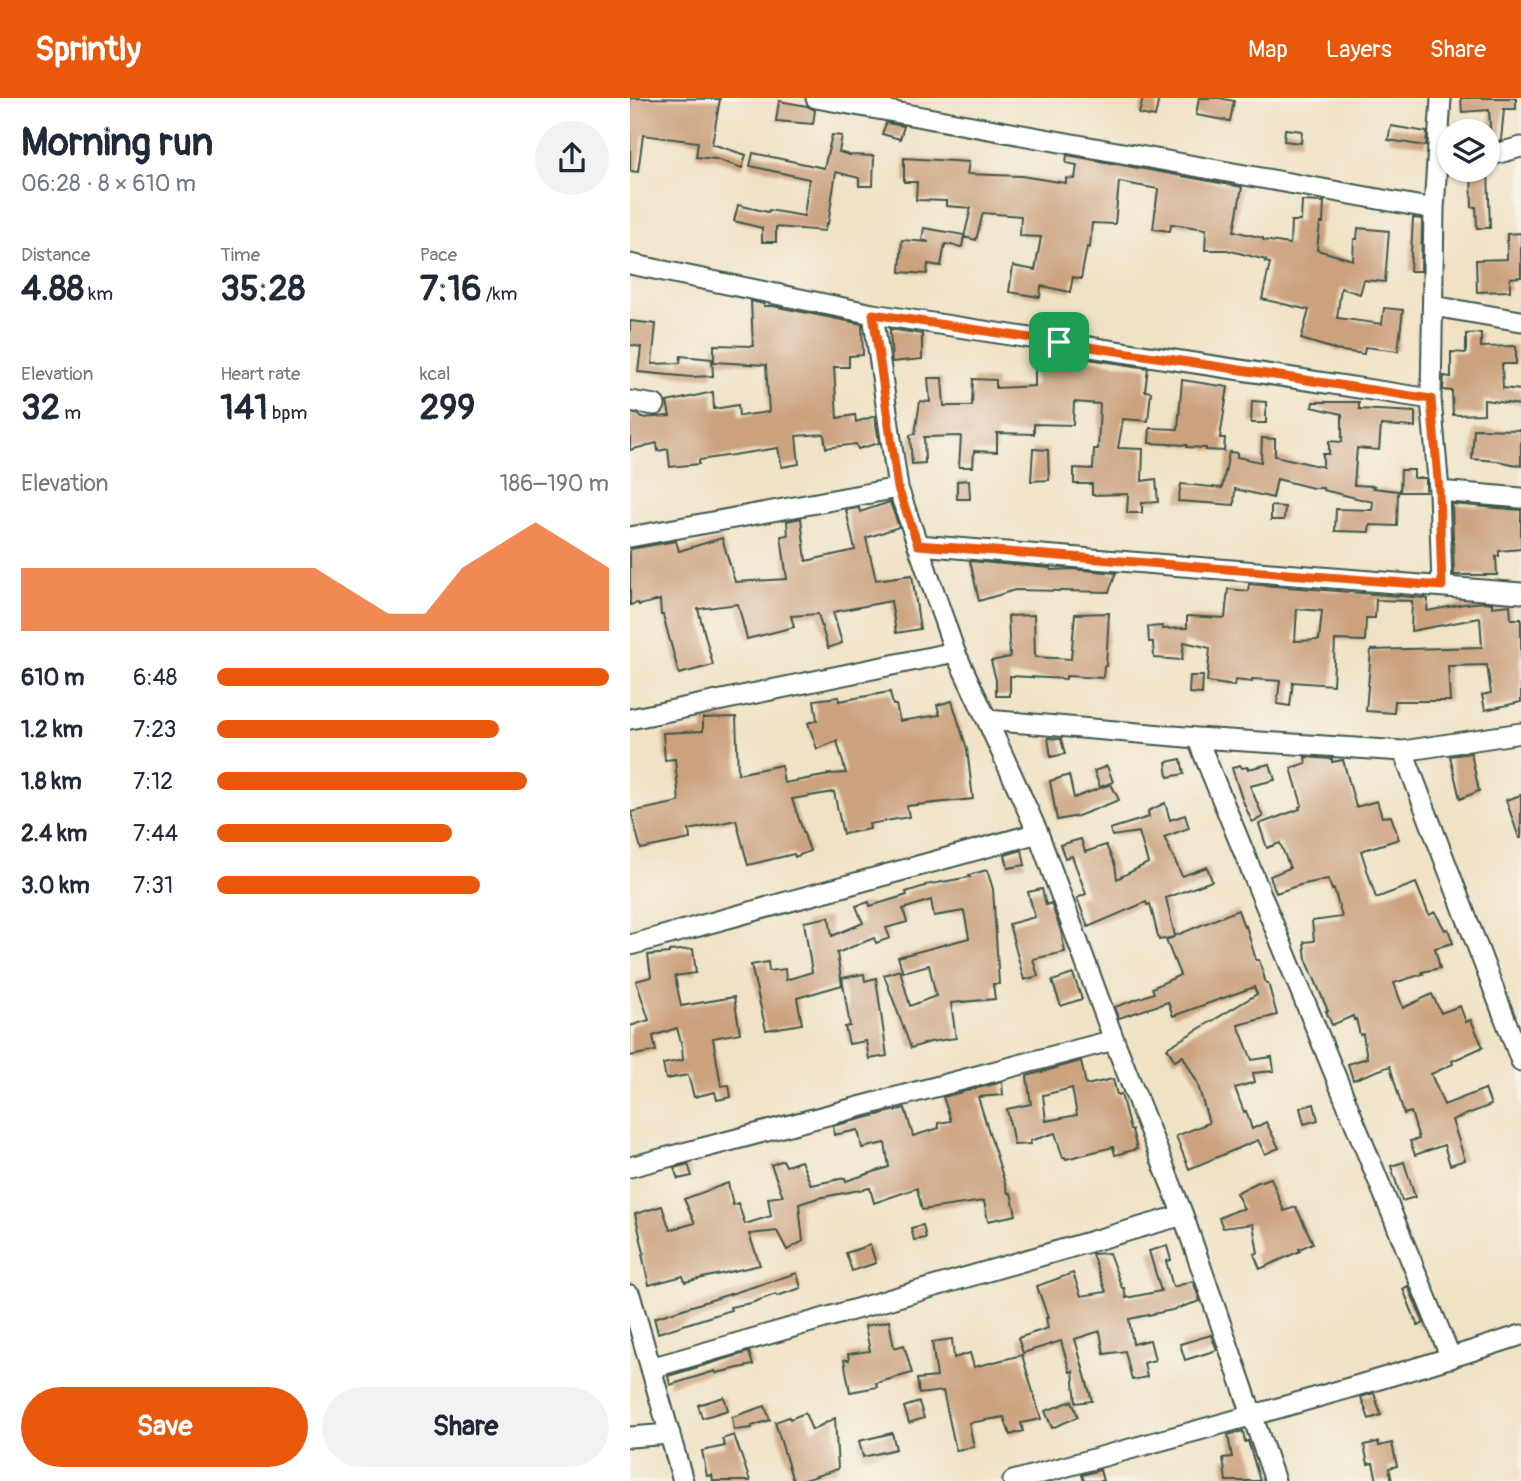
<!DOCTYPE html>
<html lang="en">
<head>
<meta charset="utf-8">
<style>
	:root { --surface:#fff; --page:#f2f2f3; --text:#1f2937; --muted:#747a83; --accent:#ea580c }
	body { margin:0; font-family:Pangolin,sans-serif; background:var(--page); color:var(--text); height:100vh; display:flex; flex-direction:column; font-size:26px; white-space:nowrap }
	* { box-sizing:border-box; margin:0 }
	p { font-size:23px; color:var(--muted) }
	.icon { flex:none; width:38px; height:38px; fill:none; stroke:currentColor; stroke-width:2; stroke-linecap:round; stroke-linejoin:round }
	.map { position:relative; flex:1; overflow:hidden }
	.details { display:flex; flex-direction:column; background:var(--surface); width:630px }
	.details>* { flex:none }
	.controls { position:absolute; left:807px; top:21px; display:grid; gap:14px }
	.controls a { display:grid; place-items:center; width:63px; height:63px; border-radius:50%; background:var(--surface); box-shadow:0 2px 5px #0004; font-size:35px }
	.pin { position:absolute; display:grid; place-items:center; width:60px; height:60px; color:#fff; margin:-30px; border-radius:14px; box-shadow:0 4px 10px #0006 }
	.round { display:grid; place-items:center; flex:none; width:74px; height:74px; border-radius:37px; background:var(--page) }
	.head { display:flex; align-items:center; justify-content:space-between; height:119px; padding:0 21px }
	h1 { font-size:38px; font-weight:700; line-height:52px }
	.metrics { display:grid; grid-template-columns:repeat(3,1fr); gap:10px; height:119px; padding:7px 21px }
	.metrics div { display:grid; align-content:center }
	.metrics b { font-size:35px; font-weight:700 }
	.metrics small { font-size:19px; font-weight:400 }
	.metrics p { font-size:19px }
	.chart { height:196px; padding:14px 21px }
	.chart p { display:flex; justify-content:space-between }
	.chart svg { width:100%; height:126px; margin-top:7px; fill:var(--accent); opacity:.7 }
	.primary-button { display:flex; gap:14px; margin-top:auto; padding:14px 21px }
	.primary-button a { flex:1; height:80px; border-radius:42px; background:var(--accent); color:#fff; font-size:28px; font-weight:700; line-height:80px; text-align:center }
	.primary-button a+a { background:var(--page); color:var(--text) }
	ul { padding:0 21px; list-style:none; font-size:23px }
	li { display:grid; grid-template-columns:112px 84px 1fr; align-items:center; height:52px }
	li i { height:18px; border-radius:9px; background:var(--accent) }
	header { display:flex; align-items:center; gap:42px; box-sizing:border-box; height:98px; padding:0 35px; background:var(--accent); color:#fff }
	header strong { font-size:33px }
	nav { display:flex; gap:38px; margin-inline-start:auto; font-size:24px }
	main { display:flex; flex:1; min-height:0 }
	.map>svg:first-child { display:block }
	.building { fill:#cba17e; fill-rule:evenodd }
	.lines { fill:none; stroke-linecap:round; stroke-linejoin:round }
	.minor-casing { stroke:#3e564a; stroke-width:23 }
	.minor { stroke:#fff; stroke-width:19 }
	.route-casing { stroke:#fff; stroke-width:14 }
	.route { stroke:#ea580c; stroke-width:9 }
</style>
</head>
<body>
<header>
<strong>Sprintly</strong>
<nav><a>Map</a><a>Layers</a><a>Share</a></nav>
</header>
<main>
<section class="details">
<div class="head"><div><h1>Morning run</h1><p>06:28 · 8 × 610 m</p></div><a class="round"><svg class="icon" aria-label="share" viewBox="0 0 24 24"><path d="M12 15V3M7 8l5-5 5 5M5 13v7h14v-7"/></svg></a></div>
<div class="metrics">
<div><p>Distance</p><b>4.88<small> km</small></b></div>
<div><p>Time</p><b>35:28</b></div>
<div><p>Pace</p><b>7:16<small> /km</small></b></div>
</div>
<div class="metrics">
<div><p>Elevation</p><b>32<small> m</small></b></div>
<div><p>Heart rate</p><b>141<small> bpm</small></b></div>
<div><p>kcal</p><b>299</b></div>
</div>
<div class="chart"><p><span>Elevation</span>186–190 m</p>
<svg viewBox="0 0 160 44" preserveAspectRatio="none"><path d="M0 44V22L10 22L20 22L30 22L40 22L50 22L60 22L70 22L80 22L90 30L100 38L110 38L120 22L130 14L140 6L150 14L160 22V44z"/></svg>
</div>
<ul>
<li><b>610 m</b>6:48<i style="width:100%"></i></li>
<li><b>1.2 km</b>7:23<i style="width:72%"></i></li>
<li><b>1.8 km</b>7:12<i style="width:79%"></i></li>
<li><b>2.4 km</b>7:44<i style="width:60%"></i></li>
<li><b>3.0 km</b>7:31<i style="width:67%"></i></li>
</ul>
<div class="primary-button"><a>Save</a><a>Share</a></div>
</section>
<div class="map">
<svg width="891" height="1383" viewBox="0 0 891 1383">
	<rect width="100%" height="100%" fill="#f7f3e8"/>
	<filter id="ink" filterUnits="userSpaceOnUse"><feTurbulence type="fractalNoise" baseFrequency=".0143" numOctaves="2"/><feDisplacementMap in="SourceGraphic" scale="14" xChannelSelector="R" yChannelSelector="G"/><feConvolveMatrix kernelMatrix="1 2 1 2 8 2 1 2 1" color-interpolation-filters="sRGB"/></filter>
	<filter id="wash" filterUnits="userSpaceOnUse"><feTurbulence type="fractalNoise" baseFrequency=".00686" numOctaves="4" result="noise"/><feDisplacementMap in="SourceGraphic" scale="28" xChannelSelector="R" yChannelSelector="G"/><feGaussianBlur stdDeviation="1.57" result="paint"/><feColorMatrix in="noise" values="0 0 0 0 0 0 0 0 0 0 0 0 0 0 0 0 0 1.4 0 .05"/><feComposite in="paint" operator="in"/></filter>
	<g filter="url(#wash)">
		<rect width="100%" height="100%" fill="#f0e2c5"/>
		<g id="blocks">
			<path class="building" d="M0,0L90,1L82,46L116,57L112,70L86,61L66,59L68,44L13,37L8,74L0,73Z
				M513,0H529L525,19L509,16Z
				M569,0H589L604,3L600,23L566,17Z
				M831,0H886V11H874L871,42L861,45L859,12L832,14Z
				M149,3L177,8L185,12L183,26L146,23Z
				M256,25L274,28L270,41L252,36Z
				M761,28L797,34L796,48L758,42Z
				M655,31L672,33L671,45L654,43Z
				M202,37L212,38L209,54L219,57L244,58L243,88H229V80L206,74L198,126L196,125L195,133L146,129V144H132V130L104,123L108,107L138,114L139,112L174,118L179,81L120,68L123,55L194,70Z
				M437,57L612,89L604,133L633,140V142L660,146L661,123H671L672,103L694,104L693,125H690L687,152L723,162L724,141H727L728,130L759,133L755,184L734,182L730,196L711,190L707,220L752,226L754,210L773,212L768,253L735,249L734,256L704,252V251L671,241L679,212L632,201L640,165L635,164L636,162L597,152H575L576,131L541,126L540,133L523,131L528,91L489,84L485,126L462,125L460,150L457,149L451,181L443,179L440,194L411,188L410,199L379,194L383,168L405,172L411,139L390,138L391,118L353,115L346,142L334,139L341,110L316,108V103L286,102L287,84H274V60L339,64L337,76L391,78L436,85V80L445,81L447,67L436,65Z
				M841,72H858L860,130H847L846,109H842Z
				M783,120L792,121L791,173H780Z
				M294,130L334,137L332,149L315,146L311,168L298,166L297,176L270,174L272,142L299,144L292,142Z
				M891,135V179L880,180V193L847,194L846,162L877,161V136Z
				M121,203L134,206V208H143L232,226L233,257L219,258V269H204L207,320L225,317L226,324L245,318L249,345L228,351L226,346L196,350L194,336L166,338L169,366L152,369L148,350L69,362V366L40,369L38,351L28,353L27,345L0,352V315L10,317L11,320L40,318L37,304L83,294L84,311L108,307L109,318L139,314L136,267L84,264V247L123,248Z
				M0,223L26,226L22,266L50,265L51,258L82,261L83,278L61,279L8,274L11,249L0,247Z
				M260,231L292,236V261L262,264Z
				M851,235V249L886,248V266H872L873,290L891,292V307L854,302V316L823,317L822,293L813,292L814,278L821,279V254L836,255V236Z
				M419,255L518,270L515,293L521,294L518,323L493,321L488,350L513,351L512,383L526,381L528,404L512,405V415H497L498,396L462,397V386H444V370L463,371L464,351H468L470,306L444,304L443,327L404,326V336L367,335V354L344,353L343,369H329L331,338L294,339L295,365L282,366L280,337L285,336L290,303L300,304L298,280H312L314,308H342L343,281L366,282V290L405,288V256Z
				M552,282L598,289L590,340H595L594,353L576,352V350L557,349V347L519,345L520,330L548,331Z
				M622,303L636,304V325H621Z
				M683,304H729V311L785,314V329L751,327L749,352L727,350L724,387L744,388L743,390L768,393L767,428L740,427L739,434L705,433L706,411L742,412L743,404L693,392V390H683L647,381L643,400L605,391L604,407L548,403L551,386L592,390L599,354L607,355V359L631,364L632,340L645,341V358L693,369V356H699V343L712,344V316L682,309Z
				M844,331L891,332V368L868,363L842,361Z
				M403,351L418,352L419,382L401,383Z
				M771,372H784V380H796V394H770Z
				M339,382L340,401H327V383Z
				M260,404L269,429L236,440L246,482L282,477L290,531L266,535L261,503L203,514L212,545L198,550L188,516L161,518L164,529L117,541L108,506L68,511L83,567L49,576L33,517H31L30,502L9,507L8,505L0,507V451L46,443L49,453L92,440L105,484L157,481L151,438L158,437L157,423L171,420L176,463L225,452L216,412L229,410L230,414Z
				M822,406L891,412V451L869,453V458H866L867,477H824Z
				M641,408L655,409L654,422H641Z
				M340,463L420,470L421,472L441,471L486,475L479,494L385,492L349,503Z
				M619,486L795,500L798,501L797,513L834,506L854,504L862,505V509L880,507L881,521H891V604L855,612L852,597L861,595L857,567L818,568L820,603H765L764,615L736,613L741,552L852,549L850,520L781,533L782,503L746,502L745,520H736L735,543L705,542L703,587L663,584L660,608L647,606L650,583L622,581V584L605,582L604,588L577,584L580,550L554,544L552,562L524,560L523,544H519L518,529L532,528V531L557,530V518L595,520L598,491L618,493ZM667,511L692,513L689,542L665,543Z
				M479,515L476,568H474L473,580L436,578V581L380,578V598H366V582L361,563L380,559L378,518L404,517L405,559L441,561L445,516Z
				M560,578H573L572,596L559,595Z
				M260,594L263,607H266L270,623L310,617L307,607L322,603L337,651L343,701L277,708L279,719L239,726L240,731L213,736L204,694L162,701L180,753L165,759L164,756L118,767L106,722L59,732L60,741L11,751L1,714L49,704L45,661L35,662L33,635L73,633V620L106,619L108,676L151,667L154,685L199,677L198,676L216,675L207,643L187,651L178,625L187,622L184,602L209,599V603Z
				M418,640L431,641L435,656L421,659Z
				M841,655L849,693L830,701L820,658Z
				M675,659L702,661V664L713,662L726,709L747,703L752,719L761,718L769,741L731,753L746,800L786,785L799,817L805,814L815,832L818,831L823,845L805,850L810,870L792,874L793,876L764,885L773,910L802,896L811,915L830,908L836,924L841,922L853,949L822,963L823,966L801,976L814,1007L855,991L861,1007L822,1022L835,1062L820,1067L814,1047L785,1057L780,1043L789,1041L781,1014L774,1016L760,968L723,982L718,966L737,960L733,936L730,937L726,921L724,922L723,918L702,927L696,913H698L676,861L674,844L684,843L682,823L712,819L704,791L702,792L698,781L670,787L646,795L640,778L660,770L650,745L637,750L629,726L670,711L669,709L672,707L661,670L676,665Z
				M551,661L554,676L538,679L536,664Z
				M640,666L645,682L620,688L633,719L622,724L612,701L602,670L610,667L612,670L618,669V671Z
				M477,668L483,684L470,689L464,673Z
				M439,677L444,700L481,686L489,702L448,718L427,722L420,683Z
				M891,697V740H889L876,702Z
				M535,705L540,722L555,717L559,730L534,739L552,778L577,769L582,783L536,800L545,838L608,812L614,829L616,828L626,862H629L636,885H638L647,917L608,927L622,962L642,959L644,973L623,975L625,984L605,990L614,1014L616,1013L622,1031L636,1024L649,1050L635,1056L628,1042L559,1071L546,1038L579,1025L567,984L553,958L545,963L537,950L627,896L624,889L543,918L538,904L489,920L485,909L524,895L522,890L550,877L536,842L544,839L529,842L520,806L517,807L516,804L458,829L447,800L456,796L442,758L435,760L430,747L451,741L455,754L476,747L485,767L487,781L518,765L509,734L482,738L480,731L519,719L518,713Z
				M392,752L395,767L378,770L375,757Z
				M357,772L363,791L369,886H363L365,901L321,905L326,940L300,944L281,950L254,877L270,872L280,908L306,898L299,867L273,874L268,859L339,840L334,813L304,818L301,802L273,811L277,824L256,830L260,840L246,845L244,840L207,855L212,887L167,900L172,926L136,932L121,867L138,864L139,873L155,871L156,882L182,874L174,824L199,819L202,838L233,825L226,808L239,804L240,808L277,797L276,794L295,788V787L340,779L339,777Z
				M412,791L416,807L421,805L431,833L435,854L403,861L408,878L394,882L379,826L405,819L398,794Z
				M63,851L66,875L45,878L51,908L104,899L110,935L83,940L91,988L99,987L101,999L87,1002L85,994L64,999L58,977L36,981L33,966L53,962L52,948L47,930L23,938L26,953L0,958V928L19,922L6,883L21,879L18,857L39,855V853Z
				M234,876L235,883L246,880L257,958L239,961L236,943L219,946L215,929L220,928L212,880Z
				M443,876L452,901L431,908L422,883Z
				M451,963L456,987L483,981L487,997L491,996L500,1032H502L507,1051L485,1057L483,1049L436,1061L435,1059L433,1060L425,1035L400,1043L401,1046L384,1047L377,1011L401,1006L397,978ZM442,990L447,1017L416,1023L413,997Z
				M372,984L373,997L348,999L378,1095H381L386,1117L358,1123L354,1103L292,1112L287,1090L244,1105L240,1090L188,1100L169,1106L173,1143L157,1152L147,1133L119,1136L130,1167L55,1184L53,1178L19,1187L12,1156L14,1155L5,1116L32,1108L40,1132L65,1125L54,1101L98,1085L103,1107L108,1105L115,1126L141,1118L138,1100L153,1098L141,1067L153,1062L156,1068L171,1063L181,1087L215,1080L216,1083L259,1069L255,1045L232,1050L228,1032L204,1037L203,1028L275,1010L283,1038L309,1030L308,1025L321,1023L313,999Z
				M684,1006L688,1022L674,1026L670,1010Z
				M774,1064L785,1099L772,1103L761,1068Z
				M58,1066L62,1078L48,1081L44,1070Z
				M641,1080L654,1113L666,1109L683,1145L669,1151L670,1153L630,1171L624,1156L628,1155L623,1126L593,1130L589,1120L607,1112L614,1111L606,1095L628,1084Z
				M293,1127L296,1140L284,1142L281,1130Z
				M240,1147L246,1165L222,1173L216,1155Z
				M537,1148L541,1162L536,1163L543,1189L563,1183L570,1203L542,1212L499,1221L503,1246L520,1242L525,1262L514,1265L517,1279L502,1282L495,1253L474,1256L470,1233L445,1241L462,1303L446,1305L443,1273L440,1274L431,1243L393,1255L388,1240L418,1230L416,1220H418L407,1188L443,1175L451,1198L476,1194L462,1156L479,1155L492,1190H494L496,1200L531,1193L519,1153Z
				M167,1175L171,1190L147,1198L146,1196L121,1205L100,1209L101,1212L28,1235L24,1220Z
				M778,1188L794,1225L788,1228L773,1191Z
				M259,1223L264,1250L274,1247L282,1275L246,1285L247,1289L220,1294L214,1262H219L218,1256L240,1253L235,1228Z
				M581,1237L587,1252L555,1262L550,1246Z
				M322,1241L324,1260L340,1255L344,1269L392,1257L411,1321L391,1325L393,1333L380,1337L374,1319L339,1325L344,1349L326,1352L313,1293L289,1296L287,1281L307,1279L302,1244Z
				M119,1254L123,1267L86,1275L85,1273L40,1287L38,1278Z
				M744,1295L751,1317L739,1321L731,1299Z
				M94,1299L98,1312L72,1320L68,1307Z
				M442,1303L448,1319L422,1330L415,1313Z
				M289,1304L294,1320L279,1325L274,1309Z
				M135,1308L140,1322L122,1328V1330L104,1332L102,1319Z
				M175,1315L182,1332L205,1320L208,1371L171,1383H163L145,1324L159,1319L160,1321Z
				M613,1333L615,1344L618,1343L630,1383H596L593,1360L602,1359L598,1337Z
				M262,1335L266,1351L233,1359L229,1343Z
				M104,1337L120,1383H83L82,1377L77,1378L72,1353L95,1348L92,1341Z
				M748,1344L749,1348L762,1345L767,1368L759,1370L762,1383H747L743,1365L738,1366L734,1347Z
				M470,1372L473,1383H454L452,1377Z"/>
		</g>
	</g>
	<g filter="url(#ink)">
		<use href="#blocks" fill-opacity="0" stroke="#3e564a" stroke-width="2"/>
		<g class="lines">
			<defs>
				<path id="minor" d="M186,0L804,111
					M811,0L804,111L801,301L809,393L812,488
					M858,58L891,49
					M0,166L243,216L801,301
					M803,208L891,223
					M243,216L268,390L325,554L357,622L408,735L484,942L553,1117L645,1383
					M0,303L25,307
					M809,393L891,400
					M0,439L268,390
					M288,447L891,495
					M0,621L325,554
					M357,622L567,640L773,653L891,635
					M567,640L821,1260
					M773,653L891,963
					M0,847L408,735
					M0,1069L484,942
					M0,1197L53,1383
					M21,1270L553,1117
					M0,1339L40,1336
					M383,1383C553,1336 724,1292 891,1237"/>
			</defs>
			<use href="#minor" class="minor-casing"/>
			<use href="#minor" class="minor"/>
		</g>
	</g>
	<g class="lines" filter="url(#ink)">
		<defs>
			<path id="route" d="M243,216L801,301L809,393L812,488L288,447L268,390Z"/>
		</defs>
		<use href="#route" class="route-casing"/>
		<use href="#route" class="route"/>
	</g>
</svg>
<div class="controls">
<a><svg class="icon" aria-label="layers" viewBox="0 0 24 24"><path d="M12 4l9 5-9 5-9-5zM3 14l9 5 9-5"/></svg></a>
</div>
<div class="pin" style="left:429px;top:244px;background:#1e9e55"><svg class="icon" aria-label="arrive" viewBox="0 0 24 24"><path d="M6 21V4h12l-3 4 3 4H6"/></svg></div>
</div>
</main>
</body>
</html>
